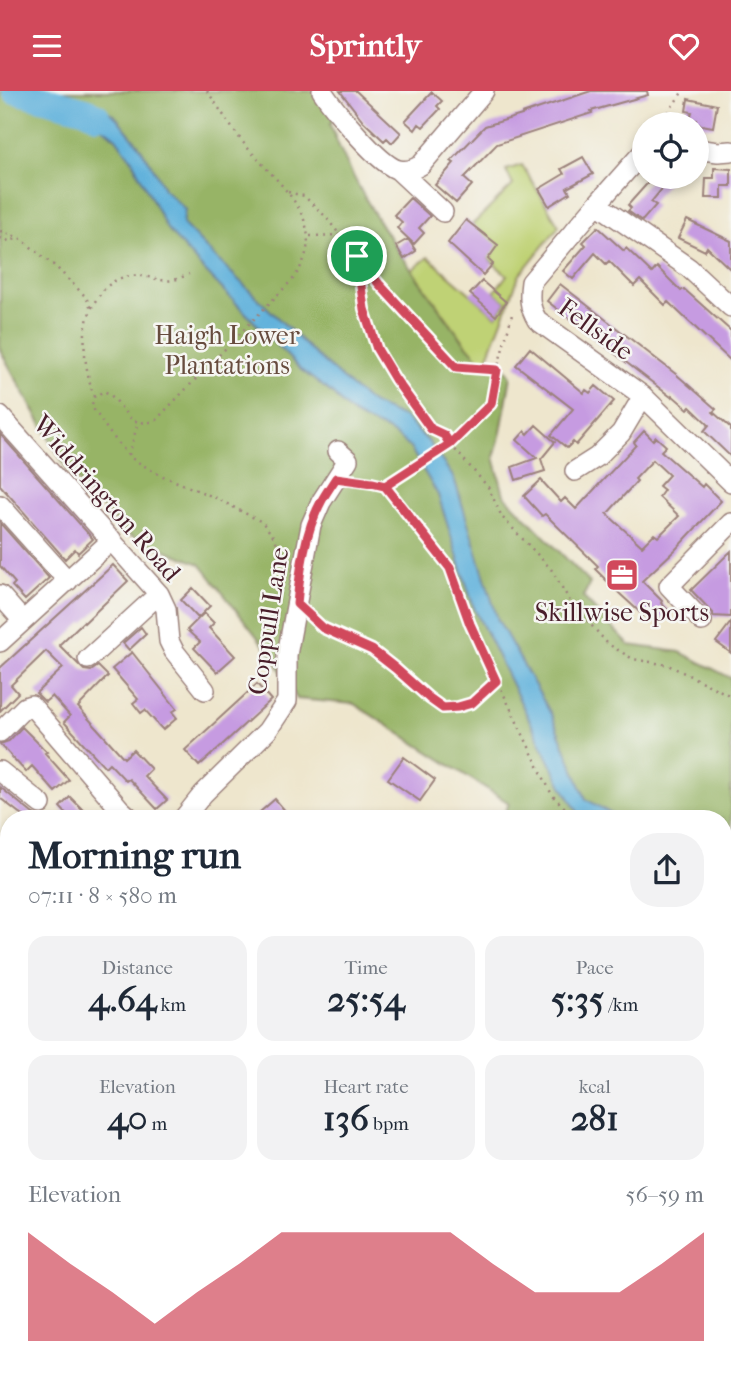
<!DOCTYPE html>
<html lang="en">
<head>
<meta charset="utf-8">
<style>
	:root { --surface:#fff; --page:#f2f2f3; --text:#1f2937; --muted:#747a83; --accent:#d1495b }
	body { margin:0; font-family:"IM FELL French Canon",serif; background:var(--page); color:var(--text); height:100vh; display:flex; flex-direction:column; font-size:26px; white-space:nowrap }
	* { box-sizing:border-box; margin:0 }
	p { font-size:23px; color:var(--muted) }
	.icon { flex:none; width:38px; height:38px; fill:none; stroke:currentColor; stroke-width:2; stroke-linecap:round; stroke-linejoin:round }
	.map { position:relative; flex:1; overflow:hidden }
	.details { position:absolute; left:0px; top:719px; width:732px; height:569px; display:flex; flex-direction:column; background:var(--surface); border-radius:28px 28px 0 0; box-shadow:0 4px 10px #0003 }
	.details>* { flex:none }
	.controls { position:absolute; left:632px; top:21px; display:grid; gap:14px }
	.controls a { display:grid; place-items:center; width:77px; height:77px; border-radius:50%; background:var(--surface); box-shadow:0 4px 10px #0003; font-size:35px }
	.pin { position:absolute; display:grid; place-items:center; width:60px; height:60px; color:#fff; margin:-30px; border:4px solid #fff; border-radius:50%; box-shadow:0 2px 7px #0007 }
	.round { display:grid; place-items:center; flex:none; width:74px; height:74px; border-radius:28px; background:var(--page) }
	.head { display:flex; align-items:center; justify-content:space-between; height:119px; padding:0 28px }
	h1 { font-size:38px; font-weight:700; line-height:52px }
	.metrics { display:grid; grid-template-columns:repeat(3,1fr); gap:10px; height:119px; padding:7px 28px }
	.metrics div { display:grid; align-content:center; border-radius:18px; background:var(--page); text-align:center }
	.metrics b { font-size:35px; font-weight:700 }
	.metrics small { font-size:19px; font-weight:400 }
	.metrics p { font-size:19px }
	.chart { height:196px; padding:14px 28px }
	.chart p { display:flex; justify-content:space-between }
	.chart svg { width:100%; height:126px; margin-top:7px; fill:var(--accent); opacity:.7 }
	header { display:flex; justify-content:space-between; align-items:center; height:91px; padding:0 28px; background:var(--accent); color:#fff; font-size:32px; font-weight:700 }
	.map>svg:first-child { display:block }
	.built { fill:#d7d7f8 }
	.green { fill:#bfd275; stroke:#847850; stroke-width:2 }
	.forest { fill:#97b466; stroke:#706a48; stroke-width:2 }
	.water { fill:#62b2dc; stroke:#566884; stroke-width:2 }
	.lines { fill:none; stroke-linecap:round; stroke-linejoin:round }
	.river { stroke:#62b2dc; stroke-width:26 }
	.building { fill:#c69be1; fill-rule:evenodd }
	.minor-casing { stroke:#9c827c; stroke-width:22 }
	.highway-casing { stroke:#9c827c; stroke-width:32 }
	.path { stroke:#9c827c; stroke-width:2.5; stroke-dasharray:2 5; stroke-linecap:butt }
	.minor { stroke:#fff; stroke-width:19 }
	.highway { stroke:#f4c16a; stroke-width:30 }
	.route-casing { stroke:#fff; stroke-width:14 }
	.route { stroke:#d1495b; stroke-width:9 }
	.labels { text-anchor:middle; stroke-width:5; stroke-linejoin:round; paint-order:stroke }
	.street-label { font-size:26px; fill:#4a1f2b; stroke:#f6f6f2 }
	.park-label { font-size:26px; fill:#674c3e; stroke:#f6f6f2 }
	.poi-label { font-size:26px; fill:#4a1f2b; stroke:#f6f6f2 }
</style>
</head>
<body>
<header><svg class="icon" aria-label="menu" viewBox="0 0 24 24"><path d="M4 6h16M4 12h16M4 18h16"/></svg>Sprintly<svg class="icon" aria-label="heart" viewBox="0 0 24 24"><path d="M12 20l-8-8c-3-5 5-10 8-4 3-6 11-1 8 4z"/></svg></header>
<div class="map">
<svg width="731" height="1287" viewBox="0 0 731 1287">
	<rect width="100%" height="100%" fill="#f6f6f2"/>
	<filter id="ink" filterUnits="userSpaceOnUse"><feTurbulence type="fractalNoise" baseFrequency=".0143" numOctaves="2"/><feDisplacementMap in="SourceGraphic" scale="14" xChannelSelector="R" yChannelSelector="G"/><feConvolveMatrix kernelMatrix="1 2 1 2 8 2 1 2 1" color-interpolation-filters="sRGB"/></filter>
	<filter id="wash" filterUnits="userSpaceOnUse"><feTurbulence type="fractalNoise" baseFrequency=".00686" numOctaves="4" result="noise"/><feDisplacementMap in="SourceGraphic" scale="28" xChannelSelector="R" yChannelSelector="G"/><feGaussianBlur stdDeviation="1.57" result="paint"/><feColorMatrix in="noise" values="0 0 0 0 0 0 0 0 0 0 0 0 0 0 0 0 0 1.4 0 .05"/><feComposite in="paint" operator="in"/></filter>
	<g filter="url(#wash)">
		<rect width="100%" height="100%" fill="#eee6cd"/>
		<path class="built" d="M723,900L731,901V1193L723,1180Z
			M723,1189L731,1201V1287H567L564,1279H723Z"/>
		<path class="green" d="M522,74L559,135L519,185L485,273L471,260L412,179L428,166L496,225L506,211L494,201L507,184L488,168L472,134L513,94L506,79Z"/>
		<path class="forest" d="M0,0H313L335,27L330,33C354,98 393,154 434,210C450,232 465,255 485,273L502,272L511,285L501,341L494,366L504,404L590,492L583,506L629,554L680,561L731,587V841L723,840V728H503L509,712L354,613L297,608L273,566L200,473L128,444L67,379L0,259Z"/>
		<path class="water" d="M71,4L105,18L117,27L138,53L157,83L164,98L185,118L183,133L211,162L316,264L354,298L373,313L405,327L428,350L454,387L498,529L551,623L586,708L620,728H582L562,695L474,517L438,404L411,358L403,350L387,339L368,331L353,323L342,313L333,303L301,279L199,174L167,138L133,71L116,47L106,39L87,28L67,22L61,9Z"/>
		<g class="lines">
			<path class="river" d="M15,0L86,19L97,25"/>
		</g>
		<g id="blocks">
			<path class="building" d="M340,0H356L401,42L392,52L387,47L384,50L364,31Z
				M591,0H647L648,4L591,20L592,22L497,53L464,87L472,94L456,112L435,94L454,72L451,70L485,35L522,24V23Z
				M432,1L442,10L437,15L440,18L423,36L419,33L415,39L405,30Z
				M688,8L717,14L713,36L696,33V29L690,28L692,21L686,20Z
				M583,66L593,83L567,97L570,102L549,115L539,98L564,83L561,78Z
				M714,77L731,78V95H722V107H705L706,87H714Z
				M653,86H672L651,111L656,114L642,130L628,120L631,117L628,114Z
				M410,107L430,125L419,137L424,142L414,153L397,137L402,131L394,124Z
				M466,129L498,154L488,168L493,173L483,184L448,152Z
				M687,129L731,150V179L707,156L705,160L678,147Z
				M598,136L624,160L626,157L652,182L657,176L681,200L684,198L731,240V270L668,211L665,214L640,189L634,195L609,170L606,173L595,162L573,188L563,180L586,154L583,151Z
				M408,148L416,160L404,168L396,155Z
				M482,190L506,211L496,225L470,203Z
				M560,193L677,284L716,318L713,321L731,337V366L704,340L709,334L690,316L688,318L672,304L671,306L547,210Z
				M530,257L584,302L586,299L590,302L596,295L614,310L576,354L573,351L567,357L551,344L573,318L516,274Z
				M536,334L555,351L541,368L545,380L516,389L512,376L537,367L517,349L525,340L528,343Z
				M644,340L653,349L656,346L666,355L661,360L702,396L704,393L721,410L675,459L642,490L662,510L661,512L669,520L657,532L646,522L644,525L620,503L595,478L598,475L545,423L542,425L524,405L541,389L561,411L565,407L576,418L636,354L634,351ZM653,369L669,384L659,395L664,399L659,406L679,425L658,446L654,443L642,455L607,423L637,390L635,388Z
				M0,343L93,448L78,462L75,458L65,468L0,394Z
				M0,432L49,487L25,509L12,495L15,492L0,475Z
				M731,460V526L713,525V522L691,499Z
				M113,474L128,490L84,532L83,531L59,554L84,579L91,580L98,575L108,585L78,616L124,667L133,659L151,678L144,685L167,709L157,718L129,688L126,690L109,672L105,676L64,631L70,625L52,605L45,611L36,602L63,577L46,560L11,594L18,602L0,620V577Z
				M193,497L210,515L198,527L181,509Z
				M204,522L214,532L209,537L235,565L217,581L194,557L200,551L187,539Z
				M731,531V562L716,551Z
				M141,536L146,543L129,559L123,552Z
				M132,561L177,618L172,621L177,627L163,639L145,619L141,622L133,612L138,608L112,578Z
				M257,593L271,609L199,675L185,659Z
				M22,636L47,661L45,662L69,689L55,701L32,675L26,681L0,653L9,650Z
				M404,666L435,689L420,710L388,688Z
				M0,696L33,723L38,725H44L49,728H27L0,707Z
				M70,706L92,728H71L60,716Z
				M275,708L292,728H252Z"/>
		</g>
	</g>
	<g filter="url(#ink)">
		<use href="#blocks" fill-opacity="0" stroke="#9c827c" stroke-width="2"/>
		<g class="lines">
			<defs>
				<path id="minor" d="M322,0C334,18 380,75 399,79C408,81 414,78 421,74L484,0
					M696,58L718,61L731,60
					M644,60L597,113L531,191C529,206 529,216 537,229L643,305L731,391
					M398,79L443,121
					M597,113L689,177L731,216
					M0,325L159,503L166,518L169,550L174,560L205,599
					M575,380L597,366L621,342L643,305
					M0,414L68,490
					M0,504L23,530
					M702,530L669,495L731,432
					M0,551L112,449
					M88,568L159,503
					M0,641L25,616L31,614L120,718L131,728
					M0,680L41,713
					M183,728L203,703L267,640L287,610V564L311,434L321,411L348,369L338,360
					M723,917H731
					M0,944L9,934
					M723,1159L731,1171
					M0,1163L9,1148
					M0,1209L9,1213
					M156,1279L174,1287
					M433,1279L438,1287
					M541,1279L544,1287
					M65,1287V1279
					M257,1287L261,1279
					M591,1287H592
					M643,1287L660,1279"/>
				<path id="highway" d="M0,813L9,820
					M723,858L731,860"/>
			</defs>
			<use href="#minor" class="minor-casing"/>
			<use href="#highway" class="highway-casing"/>
			<path class="path" d="M207,0C219,16 229,34 242,50C275,92 336,130 293,188L155,330C122,338 126,311 104,300L94,306L92,311L94,319L109,341L131,367L158,383L216,407L262,431L274,446L287,473
				M660,33L683,0
				M288,101L304,105L324,124L357,165L364,218L377,259L395,288L431,338L444,344L450,353L488,396L502,426L551,478L570,510L608,553L633,568L668,574L731,605
				M0,140L20,147L57,177L86,206L91,218
				M310,145L342,144
				M0,147L9,150L20,147
				M358,166L379,193L456,276L497,279
				M94,306C83,271 77,230 102,201C109,192 119,186 130,185C145,182 159,192 173,189C179,188 184,185 189,183
				M129,364L138,331
				M356,390L385,395L450,477L470,533L552,704L576,728
				M385,395L450,353L491,313L497,279L513,220
				M310,526L323,537L372,559L395,577L429,607L443,617L459,616L472,612L496,590
				M723,796L731,798"/>
			<use href="#minor" class="minor"/>
			<use href="#highway" class="highway"/>
		</g>
	</g>
	<g class="lines" filter="url(#ink)">
		<defs>
			<path id="route" d="M357,165L364,218L377,258L395,288L431,338L444,344L450,353L385,395L372,392L336,387C331,395 325,403 321,411C305,440 300,479 297,513L323,537L372,559L395,577L429,607L443,617L458,616L472,612L496,590L470,533L450,477L385,395L450,353L491,313L497,279L456,276L379,193L357,165"/>
		</defs>
		<use href="#route" class="route-casing"/>
		<use href="#route" class="route"/>
	</g>
	<defs>
		<symbol id="office-square" viewBox="-11 -11 22 22"><rect x="-9" y="-9" width="18" height="18" rx="4" fill="#d1495b" stroke="#f6f6f2"/><path d="M-6-3h4V-5.5h4V-3h4V5H-6ZM-1-4.5V-3h2v-1.5ZM-6 0V1H6V0Z" fill="#fff"/></symbol>
	</defs>
	<g fill-rule="evenodd">
		<use href="#office-square" x="603" y="465" width="38" height="38"/>
	</g>
	<g class="labels">
		<g class="street-label">
			<text transform="translate(596 238) rotate(36)" y="9">Fellside</text>
			<text transform="translate(107 407) rotate(49)" y="9">Widdrington Road</text>
			<text transform="translate(268 530) rotate(-81)" y="9">Coppull Lane</text>
		</g>
		<g class="park-label">
			<text x="227" y="253">Haigh Lower<tspan x="227" dy="30">Plantations</tspan></text>
		</g>
		<g class="poi-label">
			<text x="622" y="530">Skillwise Sports</text>
		</g>
	</g>
</svg>
<div class="controls">
<a><svg class="icon" aria-label="locate" viewBox="0 0 24 24"><circle cx="12" cy="12" r="6"/><path d="M12 2v4M12 18v4M2 12h4M18 12h4"/></svg></a>
</div>
<div class="pin" style="left:357px;top:165px;background:#1e9e55"><svg class="icon" aria-label="arrive" viewBox="0 0 24 24"><path d="M6 21V4h12l-3 4 3 4H6"/></svg></div>
<section class="details">
<div class="head"><div><h1>Morning run</h1><p>07:11 · 8 × 580 m</p></div><a class="round"><svg class="icon" aria-label="share" viewBox="0 0 24 24"><path d="M12 15V3M7 8l5-5 5 5M5 13v7h14v-7"/></svg></a></div>
<div class="metrics">
<div><p>Distance</p><b>4.64<small> km</small></b></div>
<div><p>Time</p><b>25:54</b></div>
<div><p>Pace</p><b>5:35<small> /km</small></b></div>
</div>
<div class="metrics">
<div><p>Elevation</p><b>40<small> m</small></b></div>
<div><p>Heart rate</p><b>136<small> bpm</small></b></div>
<div><p>kcal</p><b>281</b></div>
</div>
<div class="chart"><p><span>Elevation</span>56–59 m</p>
<svg viewBox="0 0 160 44" preserveAspectRatio="none"><path d="M0 44V6L10 17L20 27L30 38L40 27L50 17L60 6L70 6L80 6L90 6L100 6L110 17L120 27L130 27L140 27L150 17L160 6V44z"/></svg>
</div>
</section>
</div>
</body>
</html>
